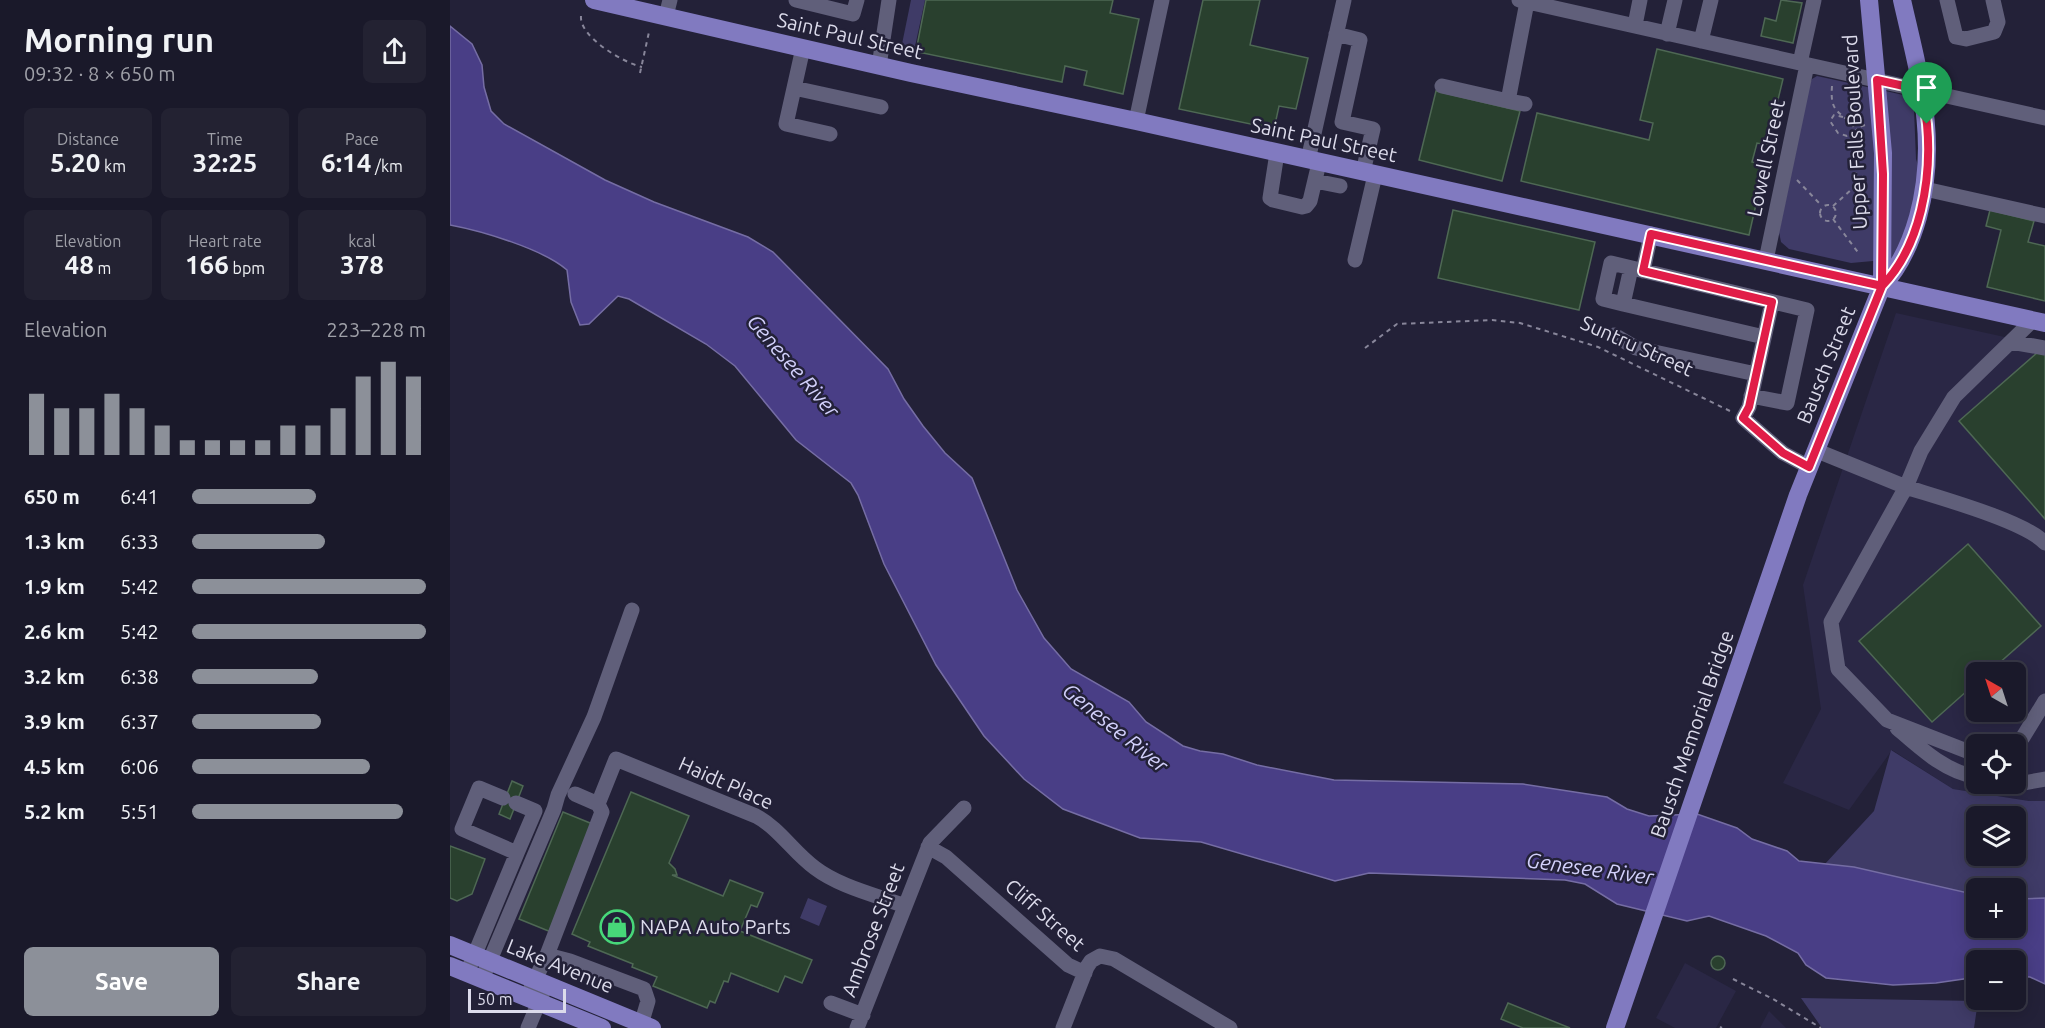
<!DOCTYPE html>
<html lang="en">
<head>
<meta charset="utf-8">
<style>
	:root { --surface:#1a192a; --page:#232232; --text:#f1f3f6; --muted:#9fa0a8; --line:#383847; --accent:#8c9099 }
	body { margin:0; font-family:Ubuntu,sans-serif; background:var(--page); color:var(--text); height:100vh; display:flex; flex-direction:column; font-size:22px; white-space:nowrap }
	* { box-sizing:border-box; margin:0 }
	p { font-size:20px; color:var(--muted) }
	.icon { flex:none; width:33px; height:33px; fill:none; stroke:currentColor; stroke-width:2; stroke-linecap:round; stroke-linejoin:round }
	.map { position:relative; flex:1; overflow:hidden }
	.details { display:flex; flex-direction:column; background:var(--surface); width:450px }
	.details>* { flex:none }
	.needle { width:39px; rotate:321deg }
	.buttons { position:absolute; left:1516px; top:662px; display:grid; gap:12px }
	.buttons a { display:grid; place-items:center; width:60px; height:60px; border-radius:9px; background:var(--surface); box-shadow:0 3px 15px #0003,0 0 0 2px var(--line); font-size:30px }
	.scale { position:absolute; left:18px; bottom:15px; width:98px; box-sizing:border-box; padding-left:6px; border:3px solid #dcdbeb; border-top:0; font-size:16px; line-height:21px; white-space:nowrap; color:#dcdbeb; -webkit-text-stroke:4px #232138; paint-order:stroke }
	.pin { position:absolute; display:grid; place-items:center; width:51px; height:51px; color:#fff; margin:-62px -26px; border-radius:50% 50% 50% 0; rotate:-45deg; box-shadow:0 0 6px #0007 }
	.pin .icon { rotate:45deg }
	.round { display:grid; place-items:center; flex:none; width:63px; height:63px; border-radius:9px; background:var(--page) }
	.headline { display:flex; align-items:center; justify-content:space-between; height:102px; padding:0 24px }
	h1 { font-size:33px; font-weight:700; line-height:45px }
	.metrics { display:grid; grid-template-columns:repeat(3,1fr); gap:9px; height:102px; padding:6px 24px }
	.metrics div { display:grid; align-content:center; border-radius:9px; background:var(--page); text-align:center }
	.metrics b { font-size:26px; font-weight:700 }
	.metrics small { font-size:16px; font-weight:400 }
	.metrics p { font-size:16px }
	.chart { height:168px; padding:12px 24px }
	.chart p { display:flex; justify-content:space-between }
	.chart svg { width:100%; height:108px; margin-top:6px; stroke:var(--accent); stroke-width:6 }
	.cta { display:flex; gap:12px; margin-top:auto; padding:12px 24px }
	.cta a { flex:1; height:69px; border-radius:9px; background:var(--accent); color:#fff; font-size:24px; font-weight:700; line-height:69px; text-align:center }
	.cta a+a { background:var(--page); color:var(--text) }
	ul { padding:0 24px; list-style:none; font-size:20px }
	li { display:grid; grid-template-columns:96px 72px 1fr; align-items:center; height:45px }
	li i { height:15px; border-radius:8px; background:var(--accent) }
	main { display:flex; flex:1; min-height:0 }
	.map>svg:first-child { display:block }
	.built { fill:#2a2745; fill-rule:evenodd }
	.green { fill:#3f3b67; fill-rule:evenodd }
	.water { fill:#493e86; stroke:#756da4; stroke-width:1.5 }
	.building { fill:#29402e; stroke:#4e6854; stroke-width:1.5 }
	.lines { fill:none; stroke-linecap:round; stroke-linejoin:round }
	.path { stroke:#88869a; stroke-width:2; stroke-dasharray:4.5 4.5; stroke-linecap:butt }
	.minor { stroke:#605f7a; stroke-width:15 }
	.major { stroke:#817ac0; stroke-width:18 }
	.route-casing { stroke:#fff; stroke-width:12 }
	.route { stroke:#e11d48; stroke-width:8 }
	.labels { text-anchor:middle; stroke-width:5; stroke-linejoin:round; paint-order:stroke }
	.street-label { font-size:20px; fill:#dcdbeb; stroke:#232138 }
	.poi-label { font-size:20px; fill:#dcdbeb; stroke:#232138; text-anchor:start }
	.water-label { font-size:21px; font-style:italic; fill:#d2d0fb; stroke:#232138 }
</style>
</head>
<body>
<main>
<section class="details">
<div class="headline"><div><h1>Morning run</h1><p>09:32 · 8 × 650 m</p></div><a class="round"><svg class="icon" aria-label="share" viewBox="0 0 24 24"><path d="M12 15V3M7 8l5-5 5 5M5 13v7h14v-7"/></svg></a></div>
<div class="metrics">
<div><p>Distance</p><b>5.20<small> km</small></b></div>
<div><p>Time</p><b>32:25</b></div>
<div><p>Pace</p><b>6:14<small> /km</small></b></div>
</div>
<div class="metrics">
<div><p>Elevation</p><b>48<small> m</small></b></div>
<div><p>Heart rate</p><b>166<small> bpm</small></b></div>
<div><p>kcal</p><b>378</b></div>
</div>
<div class="chart"><p><span>Elevation</span>223–228 m</p>
<svg viewBox="0 0 160 44" preserveAspectRatio="none"><path d="M5 44V19M15 44V25M25 44V25M35 44V19M45 44V25M55 44V32M65 44V38M75 44V38M85 44V38M95 44V38M105 44V32M115 44V32M125 44V25M135 44V12M145 44V6M155 44V12"/></svg>
</div>
<ul>
<li><b>650 m</b>6:41<i style="width:53%"></i></li>
<li><b>1.3 km</b>6:33<i style="width:57%"></i></li>
<li><b>1.9 km</b>5:42<i style="width:100%"></i></li>
<li><b>2.6 km</b>5:42<i style="width:100%"></i></li>
<li><b>3.2 km</b>6:38<i style="width:54%"></i></li>
<li><b>3.9 km</b>6:37<i style="width:55%"></i></li>
<li><b>4.5 km</b>6:06<i style="width:76%"></i></li>
<li><b>5.2 km</b>5:51<i style="width:90%"></i></li>
</ul>
<div class="cta"><a>Save</a><a>Share</a></div>
</section>
<div class="map">
<svg width="1595" height="1028" viewBox="0 0 1595 1028">
	<rect width="100%" height="100%" fill="#232138"/>
	<path class="built" d="M1446,313L1595,346V801H1579L1503,789L1442,750L1399,810L1333,783L1371,709L1353,585ZM1527,672H1566V711H1527ZM1527,744H1566V783H1527Z
		M1235,963L1286,991L1266,1028H1225L1206,1018Z
		M1319,1011L1336,1028H1310Z"/>
	<path class="green" d="M461,0H475L464,51L451,49Z
		M1367,76L1458,96L1462,101L1464,110L1466,159L1470,172L1466,206L1445,259L1401,263L1339,249L1331,242L1329,232L1360,83L1362,79Z
		M1441,750L1503,789L1579,801H1595V898L1566,899V888H1527V895H1524L1404,867L1374,865L1424,811ZM1527,816H1566V855H1527Z
		M358,898L377,906L369,926L350,918Z
		M1351,998L1528,1001L1524,1028H1372Z"/>
	<path class="water" d="M0,26L22,44L32,65L34,87L41,111L54,124L155,180L204,202L298,237L323,252L438,369L454,399L473,426L495,453L522,478L567,590L594,638L621,669L679,702L696,722L733,746L750,751L773,754L807,765L884,780L1073,784L1157,797L1177,809L1199,816L1247,814L1287,828L1302,839L1337,851L1349,861L1404,867L1527,895V927H1566V899L1595,898V984L1580,977L1566,976V960H1527V977L1486,983L1443,985L1376,978L1356,965L1348,953L1316,936L1259,916L1237,921L1167,904L1135,884L1115,880L919,873L885,881L751,842L690,838L613,809L574,779L534,736L486,665L434,564L408,495L401,483L346,440L285,366L256,344L179,299L168,296L139,324L130,325L121,302L117,270C93,249 32,231 0,225Z"/>
	<path class="building" d="M476,0H663L660,13L689,19L673,94L634,85L637,71L615,66L612,82L468,52L470,46H467Z
		M753,0H810L800,45L858,58L846,109L829,106L824,129L729,109Z
		M1331,0L1352,3L1343,43L1311,36L1315,18L1326,21Z
		M1207,49L1333,79L1317,145L1307,143L1302,162L1315,165L1299,235L1071,181L1087,113L1199,140L1203,123L1190,120Z
		M986,91L1070,111L1052,181L969,160Z
		M1003,210L1145,242L1129,310L988,278Z
		M1540,210L1584,221L1578,242L1595,246V301L1537,287L1551,230L1536,226Z
		M1588,352L1595,353V519L1509,421Z
		M1518,544L1591,626L1539,672H1527V682L1482,722L1409,641Z
		M62,781L73,786L60,819L49,814Z
		M181,792L239,816L219,863L225,869L227,875H222L273,896L280,880L313,893L307,907L301,905L290,931L362,960L352,983L335,976L328,992L281,973L278,982L274,981L265,1003L260,1001L257,1008L203,986L207,977L182,967L183,964L138,946L140,942L122,934Z
		M113,812L145,825L101,932L69,919Z
		M0,846L35,859L22,894L7,901L0,898Z
		M1261 963a7 7 0 1 1 14 0a7 7 0 1 1-14 0Z
		M1058,1003L1120,1028H1073L1051,1019Z"/>
	<g class="lines">
		<path class="path" d="M131,16C129,37 174,63 192,67
			M190,73L199,32
			M1382,86C1380,111 1387,110 1403,125L1404,133L1397,136L1388,133L1380,121L1384,115L1393,117
			M1415,125C1394,130 1401,161 1407,176H1411L1416,179
			M1407,176L1405,182L1407,187L1411,191L1418,189
			M1347,180L1372,206
			M1370 213a8 8 0 1 1 16 0a8 8 0 1 1-16 0Z
			M1383,206L1402,189L1405,183
			M1383,219L1410,255
			M915,348L947,324L1042,320L1070,323L1148,347L1280,411
			M1283,979L1323,999L1371,1028
			M1270,1027L1272,1028"/>
		<path class="minor" d="M346,0L403,14L407,0
			M1069,0L1595,118
			M1497,0L1506,37L1516,39L1544,32L1548,22L1543,0
			M216,16L220,0
			M1185,25L1190,0
			M886,34L910,40L892,122L923,129L913,172
			M1217,34L1225,0
			M1251,41L1261,0
			M353,48L336,124L380,134
			M1350,63L1364,0
			M429,66L439,0
			M992,86L1058,101
			M344,88L431,107
			M1075,104L1058,101L1077,2
			M686,121L712,0
			M827,153L820,198L823,200L852,207L856,206L860,201L869,163
			M858,160L894,0
			M865,181L890,186
			M1475,189L1595,216
			M905,260L925,175
			M1316,260L1357,65
			M1181,268L1173,304L1314,337
			M1193,271L1201,234
			M1322,302L1299,407L1293,418L1333,453L1359,467
			M1173,304L1153,299L1161,263L1357,310L1337,403L1301,396
			M1164,335L1186,348L1306,374
			M1561,342L1595,348
			M1365,450L1456,487L1471,451L1504,397L1583,320
			M1447,728C1470,748 1495,772 1527,777
			M1565,744L1573,737L1595,701
			M1527,755L1437,720L1388,669L1381,622L1456,487C1487,497 1575,521 1595,543
			M1561,783L1568,784L1595,779
			M125,794L148,804
			M66,803L85,811L67,853
			M478,847L496,857L618,965L635,973
			M97,955L152,812L148,804L166,759L306,816C330,829 343,852 365,868C390,887 426,895 455,906
			M17,973L67,853L12,829L29,788L53,798
			M32,979L104,809L108,795L144,717L182,610
			M80,990L97,955L120,961L194,989L198,1001L190,1028
			M381,1003L413,1015
			M78,1028L96,985
			M407,1028L480,843L514,808
			M613,1028L637,967L641,961L650,956L664,959L780,1028"/>
		<path class="major" d="M144,0L461,73L686,121L1595,323
			M1432,286C1450,267 1461,242 1468,217C1489,140 1469,75 1452,0
			M0,945L202,1028
			M0,966L152,1028
			M1165,1028L1348,495L1432,286L1433,153L1419,0"/>
	</g>
	<g class="lines">
		<defs>
			<path id="route" d="M1477,124C1482,178 1471,246 1432,286L1201,234L1193,271L1322,302L1299,407L1293,418L1333,453L1359,467L1432,286L1433,174L1427,80L1472,90L1477,124"/>
		</defs>
		<use href="#route" class="route-casing"/>
		<use href="#route" class="route"/>
	</g>
	<defs>
		<symbol id="shop-ring" viewBox="-11 -11 22 22"><circle r="9.5" fill="#232138" stroke="#47d779" stroke-width="1.5"/><path d="M-5-2.5h2.3a2.7 3.5 0 0 1 5.4 0H5L5.5 6h-11ZM-1.5-2.5h3a1.5 2.3 0 0 0-3 0Z" fill="#47d779"/></symbol>
	</defs>
	<g fill-rule="evenodd">
		<use href="#shop-ring" x="148" y="908" width="38" height="38"/>
	</g>
	<g class="labels">
		<g class="street-label">
			<text transform="translate(400 36) rotate(13)" y="7">Saint Paul Street</text>
			<text transform="translate(1405 132) rotate(-93)" y="7">Upper Falls Boulevard</text>
			<text transform="translate(874 140) rotate(12)" y="7">Saint Paul Street</text>
			<text transform="translate(1316 158) rotate(-78)" y="7">Lowell Street</text>
			<text transform="translate(1187 346) rotate(24)" y="7">Suntru Street</text>
			<text transform="translate(1376 365) rotate(-68)" y="7">Bausch Street</text>
			<text transform="translate(1242 734) rotate(-71)" y="7">Bausch Memorial Bridge</text>
			<text transform="translate(276 783) rotate(24)" y="7">Haidt Place</text>
			<text transform="translate(595 915) rotate(41)" y="7">Cliff Street</text>
			<text transform="translate(423 930) rotate(-69)" y="7">Ambrose Street</text>
			<text transform="translate(110 966) rotate(22)" y="7">Lake Avenue</text>
		</g>
		<g class="poi-label">
			<text x="190" y="934">NAPA Auto Parts</text>
		</g>
		<g class="water-label">
			<text transform="translate(343 366) rotate(49)" y="7">Genesee River</text>
			<text transform="translate(665 728) rotate(39)" y="7">Genesee River</text>
			<text transform="translate(1140 869) rotate(8)" y="7">Genesee River</text>
		</g>
	</g>
</svg>
<div class="buttons">
<a><svg class="needle" viewBox="-14 -14 28 28"><path d="M0-13l5 13h-10z" fill="#e53935"/><path d="M0 13l5-13h-10z" fill="#9fa0a8"/></svg></a>
<a><svg class="icon" aria-label="locate" viewBox="0 0 24 24"><circle cx="12" cy="12" r="6"/><path d="M12 2v4M12 18v4M2 12h4M18 12h4"/></svg></a>
<a><svg class="icon" aria-label="layers" viewBox="0 0 24 24"><path d="M12 4l9 5-9 5-9-5zM3 14l9 5 9-5"/></svg></a>
<a>+</a>
<a>−</a>
</div>
<div class="scale">50 m</div>
<div class="pin" style="left:1477px;top:124px;background:#1e9e55"><svg class="icon" aria-label="arrive" viewBox="0 0 24 24"><path d="M6 21V4h12l-3 4 3 4H6"/></svg></div>
</div>
</main>
</body>
</html>
